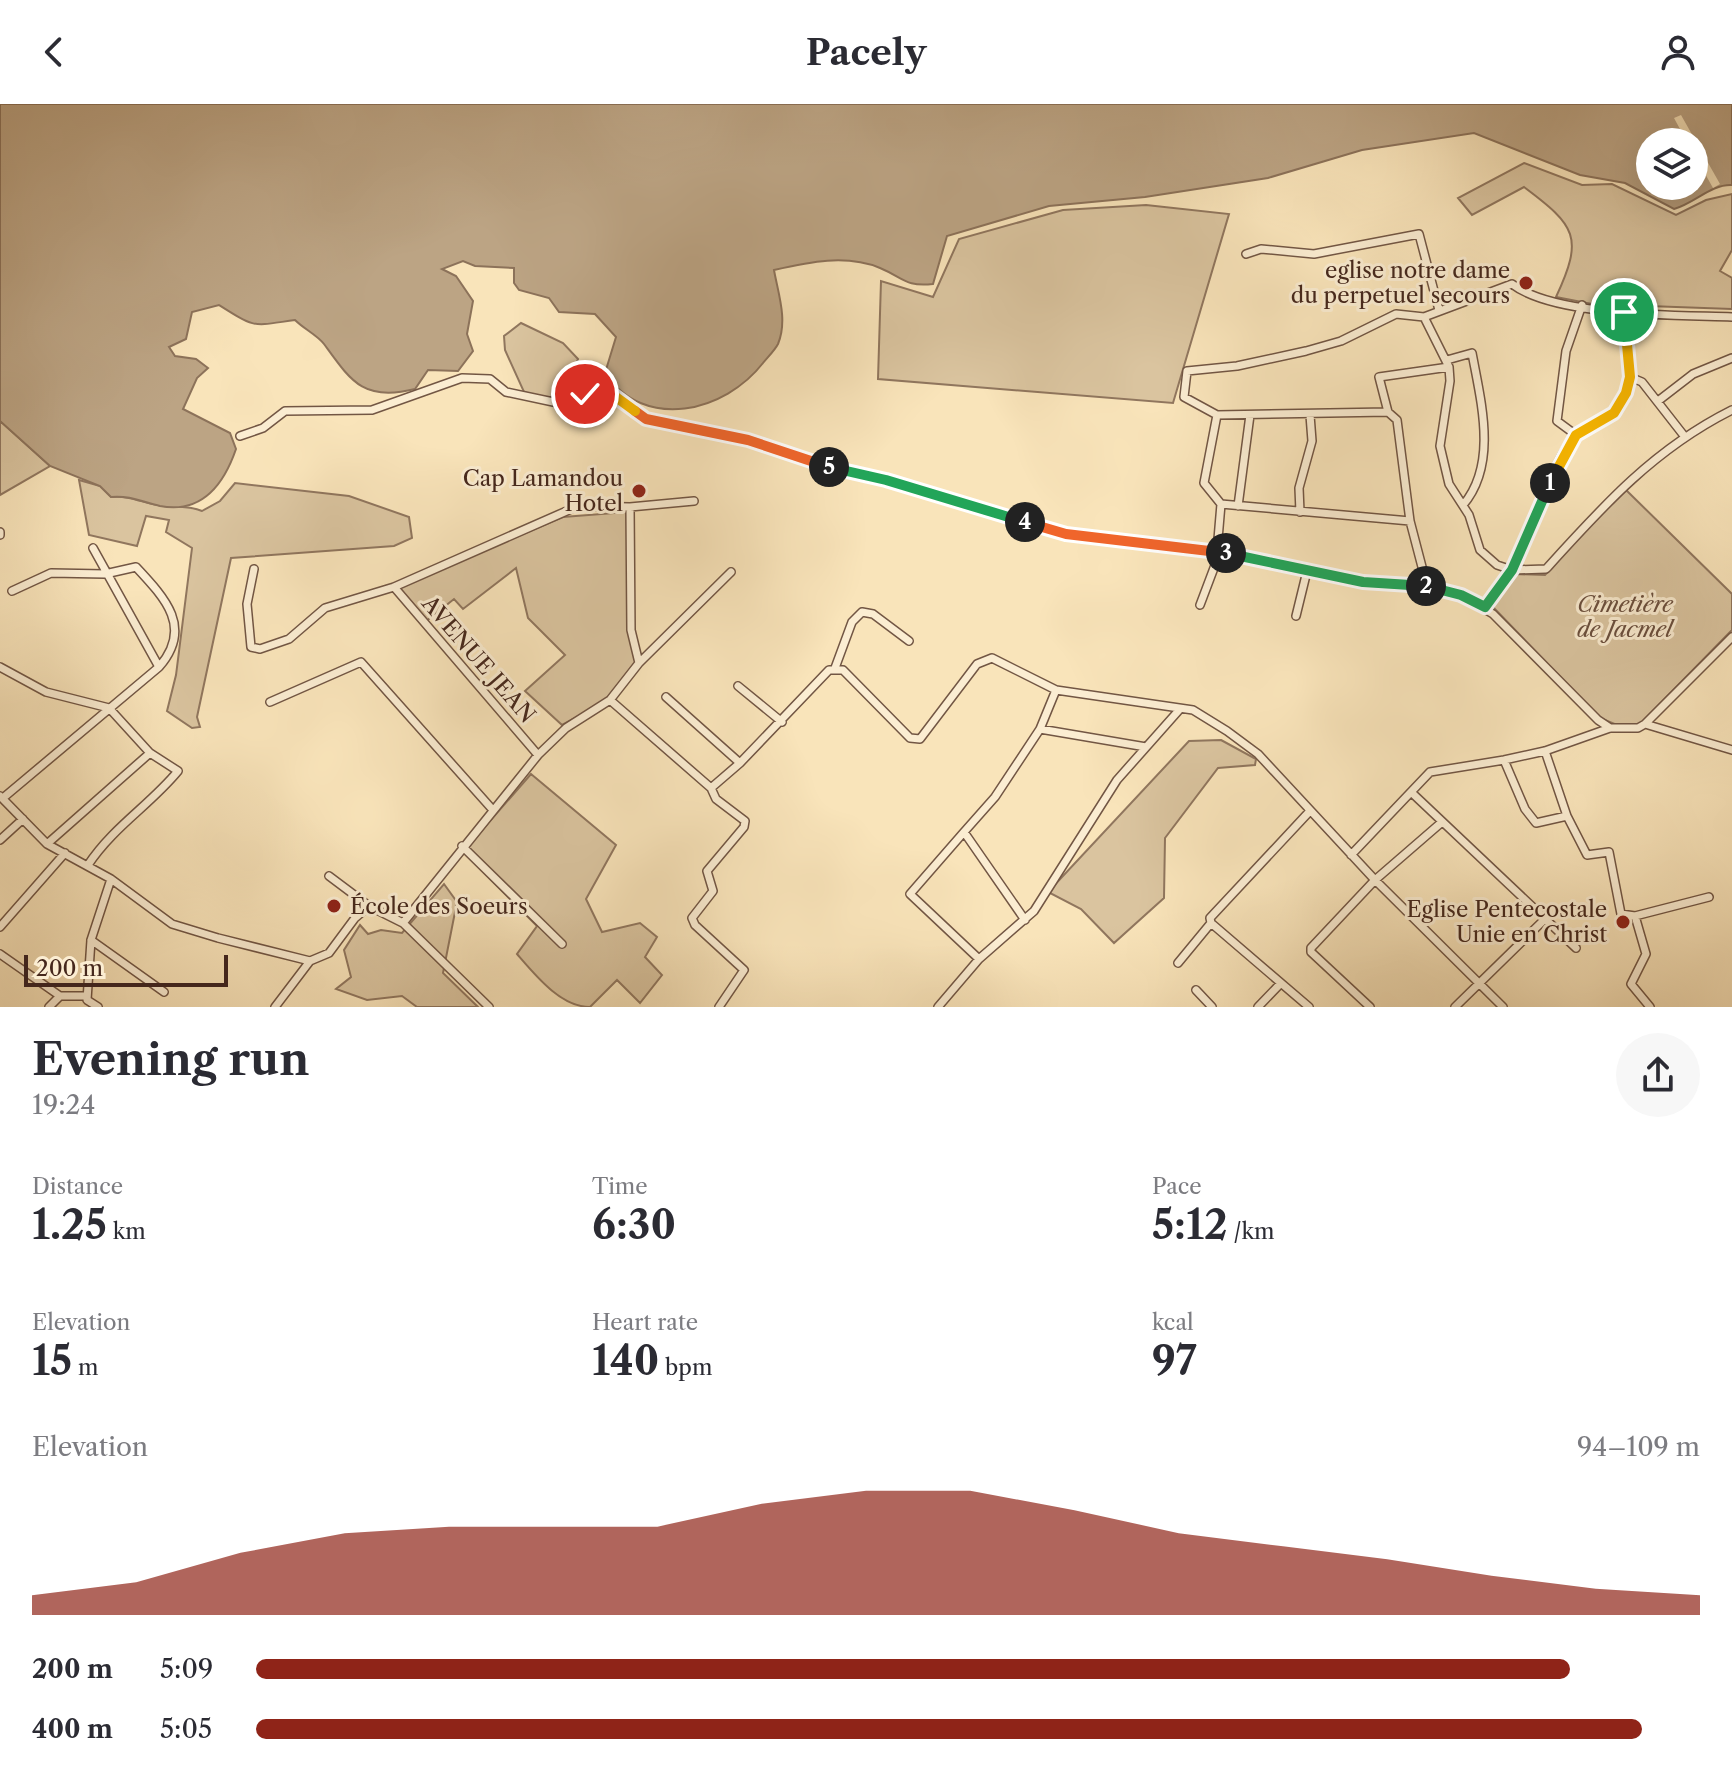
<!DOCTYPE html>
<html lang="en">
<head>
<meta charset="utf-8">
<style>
	:root { --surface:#fff; --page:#f7f7f7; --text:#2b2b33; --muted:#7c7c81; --accent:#8f2418 }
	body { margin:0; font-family:"Libre Caslon Text",serif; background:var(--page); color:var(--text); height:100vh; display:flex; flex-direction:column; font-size:30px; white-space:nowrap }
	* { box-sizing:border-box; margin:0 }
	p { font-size:26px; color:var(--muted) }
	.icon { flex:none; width:44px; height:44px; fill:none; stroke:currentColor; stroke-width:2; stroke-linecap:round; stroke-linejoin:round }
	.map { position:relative; height:903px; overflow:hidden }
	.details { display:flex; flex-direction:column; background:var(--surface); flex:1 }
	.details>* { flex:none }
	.fabs { position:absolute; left:1636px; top:24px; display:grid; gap:16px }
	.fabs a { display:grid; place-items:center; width:72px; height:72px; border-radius:50%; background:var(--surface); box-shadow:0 8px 32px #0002; font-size:40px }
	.scale { position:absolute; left:24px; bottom:20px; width:204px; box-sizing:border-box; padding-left:8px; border:4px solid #45271c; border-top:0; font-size:22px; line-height:28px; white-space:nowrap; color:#45271c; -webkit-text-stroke:6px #fbedd2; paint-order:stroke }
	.pin { position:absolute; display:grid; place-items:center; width:68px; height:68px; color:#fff; margin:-34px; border:4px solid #fff; border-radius:50%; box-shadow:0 2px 8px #0007 }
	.km { position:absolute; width:40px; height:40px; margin:-20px; border-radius:50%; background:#222; color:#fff; font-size:22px; line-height:40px; text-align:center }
	.round { display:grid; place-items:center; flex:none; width:84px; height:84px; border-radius:42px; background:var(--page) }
	.overview { display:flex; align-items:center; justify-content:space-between; height:136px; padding:0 32px }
	h1 { font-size:44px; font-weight:800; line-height:60px }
	.figures { display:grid; grid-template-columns:repeat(3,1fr); gap:12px; height:136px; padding:8px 32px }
	.figures div { display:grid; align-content:center }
	.figures b { font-size:40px; font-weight:800 }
	.figures small { font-size:22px; font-weight:400 }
	.figures p { font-size:22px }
	.chart { height:224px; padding:16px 32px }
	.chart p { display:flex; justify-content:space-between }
	.chart svg { width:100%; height:144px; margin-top:8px; fill:var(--accent); opacity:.7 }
	ul { padding:0 32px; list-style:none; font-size:26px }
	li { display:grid; grid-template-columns:128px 96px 1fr; align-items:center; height:60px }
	li i { height:20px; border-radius:10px; background:var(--accent) }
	header { display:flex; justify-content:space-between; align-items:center; height:104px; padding:0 32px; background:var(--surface); font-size:36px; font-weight:800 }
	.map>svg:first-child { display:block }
	.green { fill:#dac49f; stroke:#90765e; stroke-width:2 }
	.water { fill:#bca484; stroke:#8c725a; stroke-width:2; fill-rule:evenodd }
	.pier { fill:#f9e4ba }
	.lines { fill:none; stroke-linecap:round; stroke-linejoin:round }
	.minor-casing { stroke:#725644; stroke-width:10 }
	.minor { stroke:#fbedd2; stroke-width:7 }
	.split-1-casing { stroke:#fff; stroke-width:16 }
	.split-2-casing { stroke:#fff; stroke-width:16 }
	.split-3-casing { stroke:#fff; stroke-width:16 }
	.split-4-casing { stroke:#fff; stroke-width:16 }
	.split-5-casing { stroke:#fff; stroke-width:16 }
	.split-6-casing { stroke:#fff; stroke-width:16 }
	.split-7-casing { stroke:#fff; stroke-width:16 }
	.split-1 { stroke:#f5b400; stroke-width:10 }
	.split-2 { stroke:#22a559; stroke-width:10 }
	.split-3 { stroke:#22a559; stroke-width:10 }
	.split-4 { stroke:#f0652b; stroke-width:10 }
	.split-5 { stroke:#22a559; stroke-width:10 }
	.split-6 { stroke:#f0652b; stroke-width:10 }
	.split-7 { stroke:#f5b400; stroke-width:10 }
	.poi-dot { fill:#8f2418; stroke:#fbedd2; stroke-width:3 }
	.labels { text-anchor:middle; stroke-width:6; stroke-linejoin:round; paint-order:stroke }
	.poi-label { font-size:22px; fill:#45271c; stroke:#fbedd2; text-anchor:end }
	.park-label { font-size:22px; font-style:italic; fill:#6a4e3d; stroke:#fbedd2 }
	.street-label { font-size:22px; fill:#45271c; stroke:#fbedd2 }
</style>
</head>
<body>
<header><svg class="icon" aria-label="back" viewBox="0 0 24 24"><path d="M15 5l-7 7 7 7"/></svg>Pacely<svg class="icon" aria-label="person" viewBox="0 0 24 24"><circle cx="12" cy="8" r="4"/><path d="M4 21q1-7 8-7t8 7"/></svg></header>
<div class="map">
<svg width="1732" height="903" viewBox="0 0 1732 903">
	<rect width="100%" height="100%" fill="#f9e4ba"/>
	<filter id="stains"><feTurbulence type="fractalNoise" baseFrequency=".0025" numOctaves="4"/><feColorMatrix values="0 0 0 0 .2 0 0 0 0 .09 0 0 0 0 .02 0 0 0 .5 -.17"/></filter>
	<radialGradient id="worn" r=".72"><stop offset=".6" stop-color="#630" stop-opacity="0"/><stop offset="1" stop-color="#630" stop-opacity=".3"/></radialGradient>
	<path class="green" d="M1524,59L1582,81L1612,80L1676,111L1706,96L1732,90V146L1720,167L1732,174V205L1592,200L1556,193C1584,133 1576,122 1524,83L1472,111L1458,94Z
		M1146,101L1229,110L1173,299L878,275L881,177L933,193L959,135L1063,106Z
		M521,219L563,239L578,255C574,263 576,265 575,274C570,301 542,293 524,288L505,246L504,232Z
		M0,317L50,362L0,391Z
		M79,376L100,382L111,393C131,391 144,400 163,402C177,404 188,401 202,407L220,397L235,379L349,392L409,413L412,434L394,442L231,454L197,613L200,623L192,624L167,607L176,571L192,444L166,428L169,416L146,412L137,442L89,431Z
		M1624,384L1732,490V526L1638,622L1617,621L1600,614L1491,501L1514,470L1545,471Z
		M627,408L636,559L603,599L562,621L525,587L565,551L528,514L516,464L463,505L454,495L425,518L398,483L563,413Z
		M1221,636L1256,655L1255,661L1218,664L1165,734L1164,794L1114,839L1081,805L1048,788L1189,637Z
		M531,670L616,741L586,795L602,828L640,819L657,833L645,853L662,871L640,899L617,876L590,903C561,903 536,872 517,850L537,822L463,748Z
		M444,780L457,798L443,869L478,903H417L402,892L367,896L336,885L351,873L344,846L360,821L368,830L381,826L402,829Z"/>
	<path class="water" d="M0,0H1732V81C1711,80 1695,99 1674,105L1625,79L1580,71L1474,29L1362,46L1268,74L1145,93L1049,102L947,132L933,180C905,183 904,174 880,164C846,150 809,158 774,166C778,189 788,216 778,240C775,246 767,254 763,259C725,308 645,328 605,269L616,233L595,210L559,208L549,194L519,186L514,179V164L475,162L463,157L442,165L456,172L473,197L467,230L473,247L458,267L428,266L415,285C363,298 351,277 324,240C317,231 304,225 295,216C252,222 257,225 219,201L192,208L186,235L169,243L175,252L196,255L208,264L197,274L183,305L230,329L236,345C224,380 202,410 160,402C143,398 129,391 111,393L100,382L50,362L0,317ZM1650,38H1694V82H1650Z"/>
	<path class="pier" d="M1681,11L1720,80L1713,84L1694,50V38H1687L1674,14Z"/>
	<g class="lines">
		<defs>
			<path id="minor" d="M1246,150L1261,145L1314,150L1419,130L1439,206
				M1424,213L1512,180C1555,213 1678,211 1732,213
				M1447,256L1472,249C1481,298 1498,360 1463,401
				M1630,273L1642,278L1685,333
				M1658,297L1693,270L1732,254
				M1388,308L1379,273L1449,263
				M1217,311L1204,379L1221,400L1410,417
				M1576,331L1557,317L1566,247L1582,201
				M240,332L263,324L285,307L372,306L462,274L490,275L506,288L558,299L585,290L609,288L646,315L748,336L825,362L886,376L1066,430L1217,447L1363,478L1427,482L1461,491L1493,510L1598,616L1610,624
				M1238,402L1250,311
				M1300,408L1299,384L1312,337L1310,311
				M0,428V431
				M1217,447L1221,400
				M254,465L247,500L251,543L260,545L289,535L325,504L394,483L578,402L630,403L694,397
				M1427,482L1410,417L1397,316L1388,308L1217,311L1184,293L1187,267L1237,262L1306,247L1341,237L1396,210L1424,213L1449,263L1450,277L1440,342L1449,380L1469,411L1480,446L1497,461L1512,466C1525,434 1554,354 1576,331C1585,321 1603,319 1613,309C1640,285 1626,239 1624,208
				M394,483L538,651
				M12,487L51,469L105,470L136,463C166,495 193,524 159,563
				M1200,501L1220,448
				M1485,503L1512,466L1546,465C1603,402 1654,345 1732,306
				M1296,512L1307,467
				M639,559L731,468
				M0,563L46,588L109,604L150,649L178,667C150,701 113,723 88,761
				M835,564L852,518L862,508L873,510L909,537
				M738,582L782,618
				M666,593L740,659
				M610,596L639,559L631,526L630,403
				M270,598L361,558L492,705
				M1645,620L1732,646
				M1040,625L1056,586
				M1545,647L1567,712L1587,751L1609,748L1621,810L1635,812L1709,793
				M1504,656L1525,705L1536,719L1567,712
				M711,684L716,695L745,717L744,723L707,767L713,787L692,814L695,821L744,866L719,903
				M1411,688L1576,844
				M0,692L47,740L111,775L172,820L218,834L310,857L329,849L355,814L369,802
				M3,694L159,563L93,444
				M964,728L910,790L979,855
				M0,736L23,715
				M47,740L150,649
				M462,742L562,840
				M1351,751L1430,668L1504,656L1545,647L1610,624H1638L1645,620L1732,533
				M329,772L369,802L403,819L489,903
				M1635,812L1646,850L1631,880L1650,903
				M1025,816L964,728L995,693L1040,625L1146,643
				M403,819L538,651L566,624L610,596L711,684L740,659L829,566H843L910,634L920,635L977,560L992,554L1056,586L1193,606L1227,627L1258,650L1375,776L1503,903
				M0,823L65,749
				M91,836L164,888
				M0,850L60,892
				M1178,859L1211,819
				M1196,886L1212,903
				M49,903L60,892H86
				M98,903L87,896L91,836L111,775
				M275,903L310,857
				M938,903L979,855L1034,807L1117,676L1180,605
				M1258,903L1281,879
				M1309,903L1211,819L1210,814L1309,708
				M1370,903L1311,848V844L1375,776L1442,718
				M1455,903L1546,814"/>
		</defs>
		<use href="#minor" class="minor-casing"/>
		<use href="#minor" class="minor"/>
	</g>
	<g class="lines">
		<defs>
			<path id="split-1" d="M1550,379L1576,331L1614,309L1626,289L1630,273L1624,208"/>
			<path id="split-2" d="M1426,482L1461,491L1485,503L1512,466L1550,379"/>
			<path id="split-3" d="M1226,449L1363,478L1426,482"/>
			<path id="split-4" d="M1025,418L1066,430L1226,449"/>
			<path id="split-5" d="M829,363L886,376L1025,418"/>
			<path id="split-6" d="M635,307L646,315L748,336L829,363"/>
			<path id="split-7" d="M585,290L609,288L635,307"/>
		</defs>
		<use href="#split-1" class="split-1-casing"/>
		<use href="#split-2" class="split-2-casing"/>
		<use href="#split-3" class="split-3-casing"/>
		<use href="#split-4" class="split-4-casing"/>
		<use href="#split-5" class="split-5-casing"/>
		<use href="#split-6" class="split-6-casing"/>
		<use href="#split-7" class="split-7-casing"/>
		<use href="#split-1" class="split-1"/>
		<use href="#split-2" class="split-2"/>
		<use href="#split-3" class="split-3"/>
		<use href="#split-4" class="split-4"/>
		<use href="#split-5" class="split-5"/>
		<use href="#split-6" class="split-6"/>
		<use href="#split-7" class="split-7"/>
	</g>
	<g class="poi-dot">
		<circle cx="1526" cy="179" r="8"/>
		<circle cx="639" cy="387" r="8"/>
		<circle cx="334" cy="802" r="8"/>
		<circle cx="1623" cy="818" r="8"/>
	</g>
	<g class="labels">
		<g class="poi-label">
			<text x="1510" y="174">eglise notre dame<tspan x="1510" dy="25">du perpetuel secours</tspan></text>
			<text x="623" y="382">Cap Lamandou<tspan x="623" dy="25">Hotel</tspan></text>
			<text x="350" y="810" text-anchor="start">École des Soeurs</text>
			<text x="1607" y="813">Eglise Pentecostale<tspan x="1607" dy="25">Unie en Christ</tspan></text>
		</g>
		<g class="park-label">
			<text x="1625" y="508">Cimetière<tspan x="1625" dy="25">de Jacmel</tspan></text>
		</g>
		<g class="street-label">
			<text transform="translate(479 555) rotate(49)" y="8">AVENUE JEAN</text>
		</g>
	</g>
	<rect width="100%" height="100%" filter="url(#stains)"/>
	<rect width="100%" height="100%" fill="url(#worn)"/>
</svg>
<div class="fabs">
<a><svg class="icon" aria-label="layers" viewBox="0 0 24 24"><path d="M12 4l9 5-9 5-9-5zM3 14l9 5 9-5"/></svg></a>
</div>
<div class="scale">200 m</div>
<div class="pin" style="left:1624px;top:208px;background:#1e9e55"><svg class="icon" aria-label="arrive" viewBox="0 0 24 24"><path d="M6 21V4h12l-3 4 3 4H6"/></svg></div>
<div class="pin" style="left:585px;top:290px;background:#d93025"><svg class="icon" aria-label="check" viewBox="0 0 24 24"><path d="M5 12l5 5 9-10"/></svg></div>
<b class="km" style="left:1550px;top:379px">1</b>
<b class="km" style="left:1426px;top:482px">2</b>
<b class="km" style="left:1226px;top:449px">3</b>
<b class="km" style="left:1025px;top:418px">4</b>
<b class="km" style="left:829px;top:363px">5</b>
</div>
<section class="details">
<div class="overview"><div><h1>Evening run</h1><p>19:24</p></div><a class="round"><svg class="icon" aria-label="share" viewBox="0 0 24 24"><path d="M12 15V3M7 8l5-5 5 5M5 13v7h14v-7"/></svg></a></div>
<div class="figures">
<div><p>Distance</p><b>1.25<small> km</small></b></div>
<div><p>Time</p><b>6:30</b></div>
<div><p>Pace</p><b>5:12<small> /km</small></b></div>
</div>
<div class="figures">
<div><p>Elevation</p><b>15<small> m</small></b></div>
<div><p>Heart rate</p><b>140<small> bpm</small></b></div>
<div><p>kcal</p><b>97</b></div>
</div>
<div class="chart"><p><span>Elevation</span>94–109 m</p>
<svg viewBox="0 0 160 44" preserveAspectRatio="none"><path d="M0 44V38L10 34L20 25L30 19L40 17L50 17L60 17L70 10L80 6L90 6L100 12L110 19L120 23L130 27L140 32L150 36L160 38V44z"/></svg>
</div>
<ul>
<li><b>200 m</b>5:09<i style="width:91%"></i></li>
<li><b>400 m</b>5:05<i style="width:96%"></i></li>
</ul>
</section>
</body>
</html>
